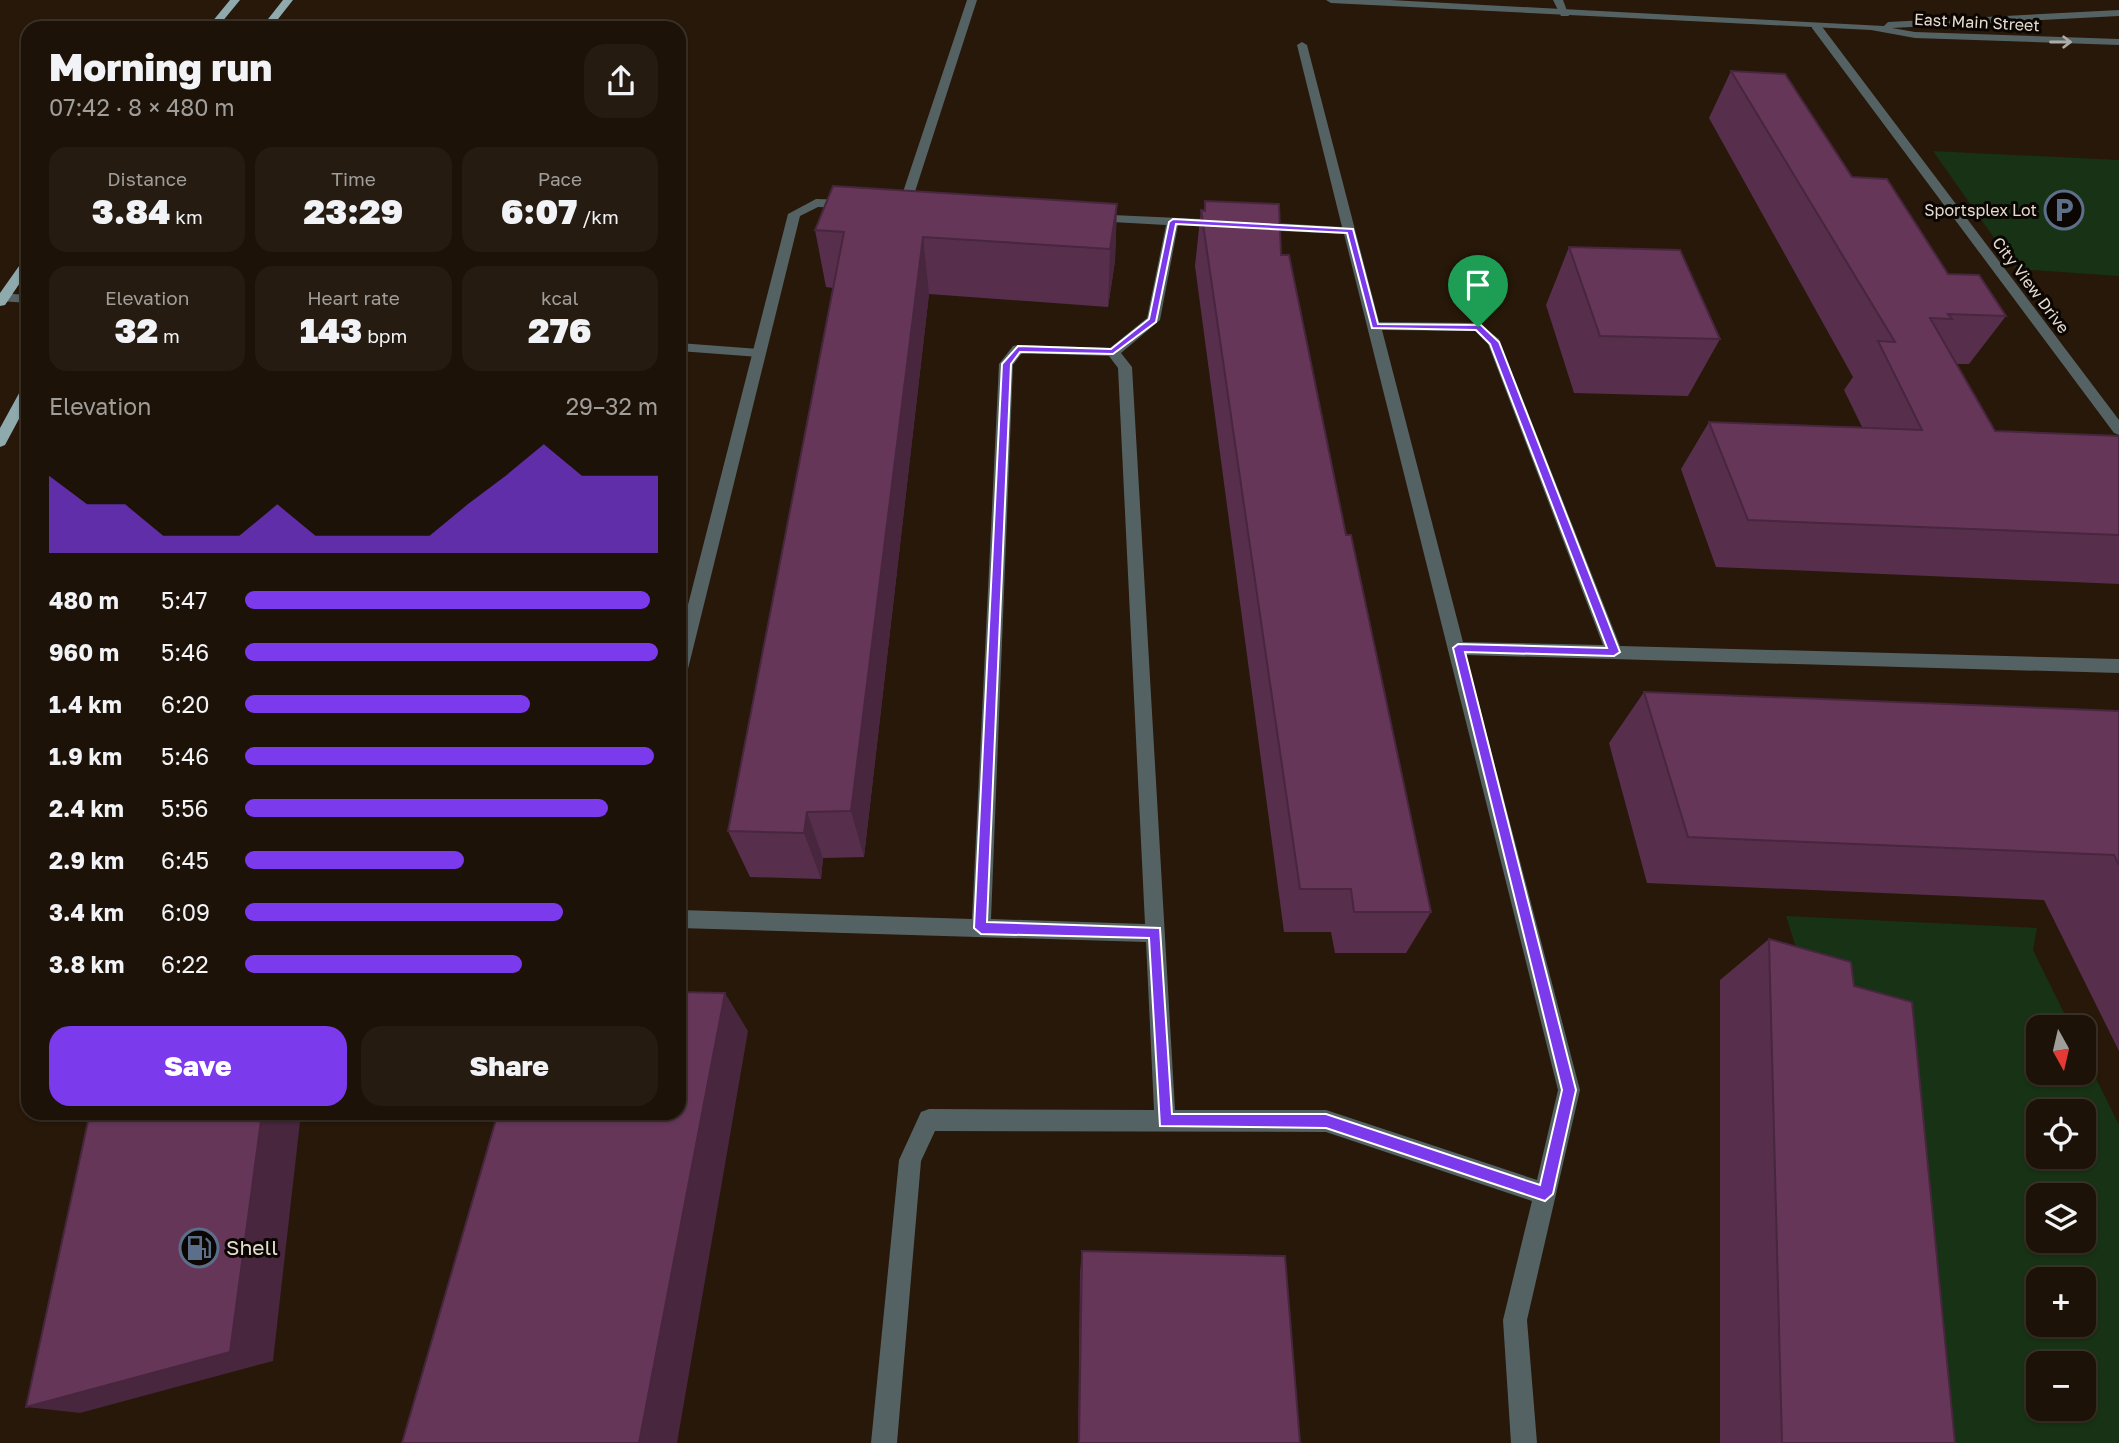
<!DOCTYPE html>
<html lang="en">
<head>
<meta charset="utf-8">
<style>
	:root { --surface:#1d1207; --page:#251b11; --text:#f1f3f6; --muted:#a09e9b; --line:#3b3228; --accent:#7c3aed }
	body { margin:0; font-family:"Golos Text",sans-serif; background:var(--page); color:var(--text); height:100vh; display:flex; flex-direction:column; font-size:26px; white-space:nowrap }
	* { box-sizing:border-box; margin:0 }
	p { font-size:23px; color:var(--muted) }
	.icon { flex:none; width:38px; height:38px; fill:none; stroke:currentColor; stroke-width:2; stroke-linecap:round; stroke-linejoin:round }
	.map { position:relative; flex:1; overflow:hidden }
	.side { position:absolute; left:21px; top:21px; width:665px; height:1099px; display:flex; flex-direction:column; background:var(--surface); border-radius:21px; box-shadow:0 2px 5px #0004,0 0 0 2px var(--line) }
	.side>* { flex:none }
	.needle { width:46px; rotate:172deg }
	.controls { position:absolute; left:2026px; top:1015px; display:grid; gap:14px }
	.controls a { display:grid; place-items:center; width:70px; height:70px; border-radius:14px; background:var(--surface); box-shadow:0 2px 5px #0004,0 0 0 2px var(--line); font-size:35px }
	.pin { position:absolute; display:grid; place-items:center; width:60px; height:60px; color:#fff; margin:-72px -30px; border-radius:50% 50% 50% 0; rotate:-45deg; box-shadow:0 0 7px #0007 }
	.pin .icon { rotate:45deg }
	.round { display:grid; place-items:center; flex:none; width:74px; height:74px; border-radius:21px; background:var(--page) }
	.head { display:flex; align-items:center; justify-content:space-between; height:119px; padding:0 28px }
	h1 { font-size:38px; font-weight:800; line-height:52px }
	.figures { display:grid; grid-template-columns:repeat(3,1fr); gap:10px; height:119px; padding:7px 28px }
	.figures div { display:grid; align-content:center; border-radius:18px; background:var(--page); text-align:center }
	.figures b { font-size:35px; font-weight:800 }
	.figures small { font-size:19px; font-weight:400 }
	.figures p { font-size:19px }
	.chart { height:196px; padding:14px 28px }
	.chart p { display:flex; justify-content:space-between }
	.chart svg { width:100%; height:126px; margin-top:7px; fill:var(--accent); opacity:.7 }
	.primary-button { display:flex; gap:14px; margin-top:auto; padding:14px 28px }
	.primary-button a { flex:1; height:80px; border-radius:21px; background:var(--accent); color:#fff; font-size:28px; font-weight:800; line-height:80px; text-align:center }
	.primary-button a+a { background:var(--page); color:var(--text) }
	ul { padding:0 28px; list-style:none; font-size:23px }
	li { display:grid; grid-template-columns:112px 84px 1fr; align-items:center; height:52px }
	li i { height:18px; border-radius:9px; background:var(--accent) }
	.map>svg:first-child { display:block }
	.green { fill:#173214; fill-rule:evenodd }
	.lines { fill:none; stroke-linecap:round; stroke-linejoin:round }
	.service { fill:#556263; fill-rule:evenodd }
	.minor { fill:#556263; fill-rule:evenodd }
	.tertiary { fill:#556263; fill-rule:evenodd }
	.primary { fill:#8faaac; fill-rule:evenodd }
	.wall { fill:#582e4d }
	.shaded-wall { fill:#47263e }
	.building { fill:#663659; stroke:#47263e; stroke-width:2 }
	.oneway { stroke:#acaba5 }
	.route { fill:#7c3aed; stroke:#fff; stroke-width:2; fill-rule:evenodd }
	.labels { text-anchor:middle; stroke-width:6; stroke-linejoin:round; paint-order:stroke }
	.far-street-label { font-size:16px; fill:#e6dbd1; stroke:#0b0602 }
	.far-poi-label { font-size:16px; fill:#e6dbd1; stroke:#0b0602; text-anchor:end }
	.near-poi-label { font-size:21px; fill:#e6dbd1; stroke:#0b0602; text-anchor:start }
</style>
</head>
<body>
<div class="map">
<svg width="2119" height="1443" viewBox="0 0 2119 1443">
	<rect width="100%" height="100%" fill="#271809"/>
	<path class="green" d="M1933,151L2119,160V276L2016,269Z
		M1786,916L2037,928L2033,950L2071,1027H2039V1073H2084V1054L2119,1125V1443H1922L1803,970ZM2039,1111H2084V1157H2039ZM2039,1195H2084V1241H2039ZM2039,1279H2084V1325H2039ZM2039,1363H2084V1409H2039Z"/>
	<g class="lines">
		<path class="service" d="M967,0H977L910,207L900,210L898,207Z
			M1302,42L1307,45L1379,322L1478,323L1499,339L1620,646L2119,659V673L1466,655L1580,1090L1527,1320L1537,1443H1511L1503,1320L1532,1201L1326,1132L935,1131L921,1161L897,1443H871L899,1160L921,1112L929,1109L1154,1110L1146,942L679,928V910L972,919L999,364L1013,346L1018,345L1110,348L1147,318L1166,225L1094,221L1090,220V214L1223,220L1229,224L1223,228L1178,225L1160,320L1121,353L1132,367L1175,1110H1326L1537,1180L1558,1090L1344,234L1258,230L1252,226L1258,222L1342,227L1297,45ZM1382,330L1475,331L1488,344L1603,645L1463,642ZM1022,353L1109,356L1118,368L1145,924L991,919L1013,365Z
			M816,199L849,200L855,204L849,208L818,207L800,216L687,673L685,678L679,680V640L788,214Z"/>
		<path class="minor" d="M1553,0H1563L1569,16H1561Z
			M1812,24H1820L2119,420V435L2114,433L1812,28Z
			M0,293L28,295V303L0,301Z
			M679,343L759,349L766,353L759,357L679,351Z"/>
		<path class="tertiary" d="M1326,0H1390L1884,26L1888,22L2119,10V16L1892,28L1915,32L2119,39V45L1915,38L1871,30L1331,3Z"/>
		<path class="primary" d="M230,0H240L217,28H207Z
			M283,0H293L271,28H261Z
			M28,258V271L5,305L0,306V293L24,259Z
			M28,384V402L5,445L0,447V428L23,386Z"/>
	</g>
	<path class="wall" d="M1731,71L1852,177L1948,274L2006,316L1969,364H1956L1995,431L2119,436V584L1716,567L1681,469L1709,422L1862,427L1844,390L1853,377L1709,118Z
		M1205,201L1281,255L1346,535L1431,912L1406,953H1335L1331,932H1284L1195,266L1201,210H1204Z
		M1117,204L1115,261L1108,307L929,294L864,857L823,858L821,879L750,877L728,831L833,288L826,287L815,230Z
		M1569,247L1720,339L1688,396L1574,393L1546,305Z
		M1644,692L2119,711V1051L2044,900L1647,883L1609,743Z
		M1769,939L1854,986L1955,1443H1720V980Z
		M1082,1251L1300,1443H1078L1080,1273Z"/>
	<path class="shaded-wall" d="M1117,204L1115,261L1108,307L1110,249Z
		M923,237L929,294L864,857L851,811Z
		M807,812L823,858L821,879L804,833Z
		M725,993L748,1031L677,1443H639Z
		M262,1113H301L273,1361L80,1413L26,1407Z"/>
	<path class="building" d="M1731,71L1785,74L1852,177L1887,179L1948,274L1979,275L2006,316L1948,314L1952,319L1930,318L1995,431L2119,436V535L1748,520L1709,422L1922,430L1878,341L1895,342Z
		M833,186L1117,204L1110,249L923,237L851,811L807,812L804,833L728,831L844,232L815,230Z
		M1205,201L1279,204L1281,255H1289L1346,535H1351L1431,912H1354L1351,889H1300L1201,210L1205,211Z
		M1569,247L1680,250L1720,339L1600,336Z
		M1644,692L2119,711V865L2114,855L1688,837Z
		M1769,939L1851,962L1854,986L1912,1002L1955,1443H1782Z
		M679,992L725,993L639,1443H402L498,1113H679Z
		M106,1113H262L230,1352L26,1407L89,1117Z
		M1082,1251L1285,1256L1300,1443H1079Z"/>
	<defs><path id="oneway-shaft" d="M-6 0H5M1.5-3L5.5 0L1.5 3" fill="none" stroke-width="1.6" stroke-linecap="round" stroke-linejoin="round" transform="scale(1.75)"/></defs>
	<use class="oneway" href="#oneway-shaft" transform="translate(2061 42)"/>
	<path class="route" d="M1173,219L1353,229L1378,324L1481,325L1499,342L1620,652L1614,656L1465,652L1576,1090L1553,1194L1545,1201L1326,1128L1160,1126L1149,938L981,934L974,928L1002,364L1018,346L1111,349L1149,319L1169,222ZM1176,224L1347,233L1372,328L1476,330L1490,344L1607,648L1458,644L1453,648L1562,1090L1540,1185L1326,1114H1172L1160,928L987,922L1011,364L1020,352L1113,354L1156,322Z"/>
	<defs>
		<symbol id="parking-ring" viewBox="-11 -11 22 22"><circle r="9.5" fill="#0b0602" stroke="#5c6f8a" stroke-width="1.5"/><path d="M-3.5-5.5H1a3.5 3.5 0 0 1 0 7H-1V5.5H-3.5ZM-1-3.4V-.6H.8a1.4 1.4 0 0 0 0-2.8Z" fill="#5c6f8a"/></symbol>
		<symbol id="fuel-ring" viewBox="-11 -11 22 22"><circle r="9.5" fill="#0b0602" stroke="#5c6f8a" stroke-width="1.5"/><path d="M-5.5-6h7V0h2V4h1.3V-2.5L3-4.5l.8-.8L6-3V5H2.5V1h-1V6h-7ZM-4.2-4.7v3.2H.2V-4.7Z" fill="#5c6f8a"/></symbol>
	</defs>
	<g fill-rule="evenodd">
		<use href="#parking-ring" x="2042" y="188" width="44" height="44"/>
		<use href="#fuel-ring" x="177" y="1226" width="44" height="44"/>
	</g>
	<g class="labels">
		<g class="far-street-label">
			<text transform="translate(1977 22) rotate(3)" y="6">East Main Street</text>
			<text transform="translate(2031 285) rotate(53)" y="6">City View Drive</text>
		</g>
		<g class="far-poi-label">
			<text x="2037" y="216">Sportsplex Lot</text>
		</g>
		<g class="near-poi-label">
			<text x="226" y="1255">Shell</text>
		</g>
	</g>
</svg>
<div class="controls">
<a><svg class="needle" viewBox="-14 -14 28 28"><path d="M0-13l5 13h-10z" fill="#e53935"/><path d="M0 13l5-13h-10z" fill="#a09e9b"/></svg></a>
<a><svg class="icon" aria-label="locate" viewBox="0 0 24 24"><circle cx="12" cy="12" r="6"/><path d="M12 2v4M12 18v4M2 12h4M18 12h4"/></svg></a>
<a><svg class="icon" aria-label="layers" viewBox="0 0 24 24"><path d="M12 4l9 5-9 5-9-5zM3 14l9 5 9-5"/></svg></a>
<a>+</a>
<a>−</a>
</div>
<div class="pin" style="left:1478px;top:327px;background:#1e9e55"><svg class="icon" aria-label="arrive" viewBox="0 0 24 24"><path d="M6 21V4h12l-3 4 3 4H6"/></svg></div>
<section class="side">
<div class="head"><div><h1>Morning run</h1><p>07:42 · 8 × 480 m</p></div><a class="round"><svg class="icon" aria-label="share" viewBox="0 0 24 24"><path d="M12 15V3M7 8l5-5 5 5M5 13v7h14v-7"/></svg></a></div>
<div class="figures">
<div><p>Distance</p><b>3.84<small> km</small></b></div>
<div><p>Time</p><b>23:29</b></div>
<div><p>Pace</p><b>6:07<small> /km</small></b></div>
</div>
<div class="figures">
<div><p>Elevation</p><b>32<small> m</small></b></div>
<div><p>Heart rate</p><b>143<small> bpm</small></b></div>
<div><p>kcal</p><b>276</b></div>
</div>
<div class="chart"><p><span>Elevation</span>29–32 m</p>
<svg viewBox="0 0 160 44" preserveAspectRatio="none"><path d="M0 44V17L10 27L20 27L30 38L40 38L50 38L60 27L70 38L80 38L90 38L100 38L110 27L120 17L130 6L140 17L150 17L160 17V44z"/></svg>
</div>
<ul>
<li><b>480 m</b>5:47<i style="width:98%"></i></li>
<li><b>960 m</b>5:46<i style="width:100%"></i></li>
<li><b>1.4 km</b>6:20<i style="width:69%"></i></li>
<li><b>1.9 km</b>5:46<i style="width:99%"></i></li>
<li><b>2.4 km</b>5:56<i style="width:88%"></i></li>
<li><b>2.9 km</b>6:45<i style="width:53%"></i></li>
<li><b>3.4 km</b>6:09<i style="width:77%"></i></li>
<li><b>3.8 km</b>6:22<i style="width:67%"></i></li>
</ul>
<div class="primary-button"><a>Save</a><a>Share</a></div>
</section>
</div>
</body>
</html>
